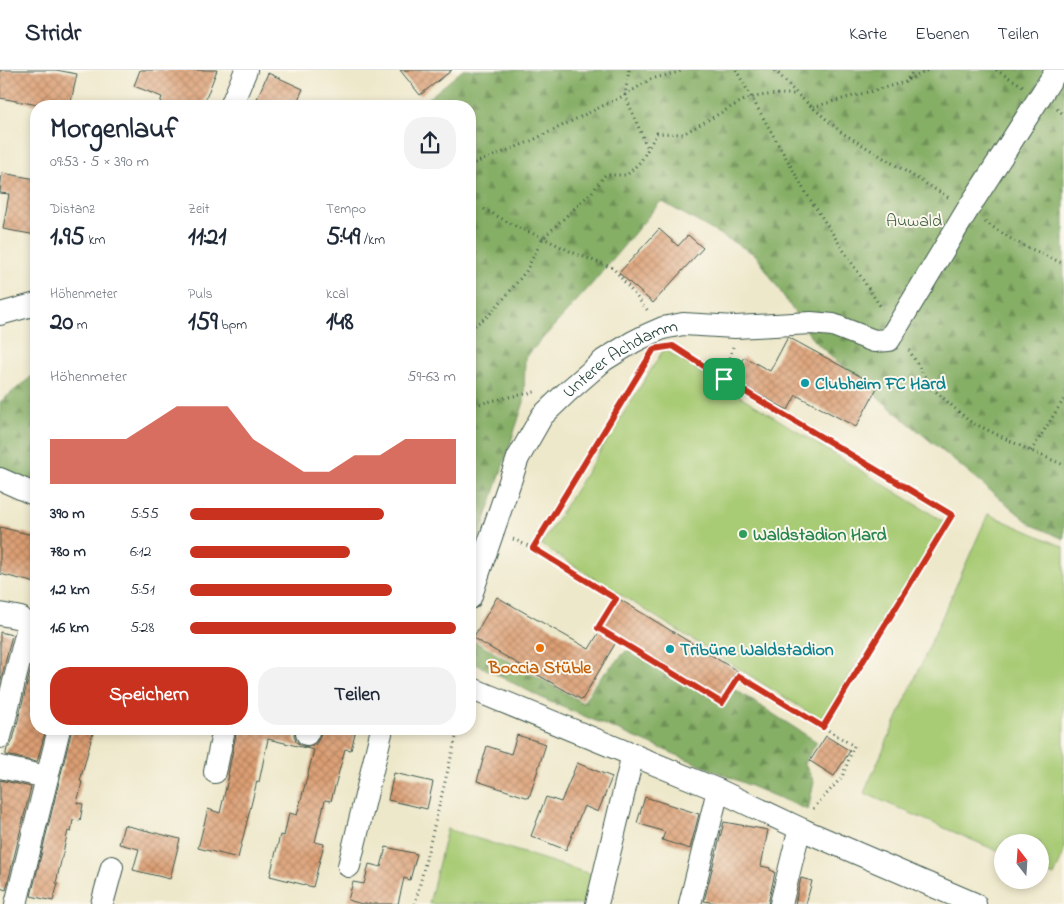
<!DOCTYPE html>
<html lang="de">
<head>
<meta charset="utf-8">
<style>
	:root { --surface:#fff; --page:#f2f2f3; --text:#1f2937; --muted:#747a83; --line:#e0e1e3; --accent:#c8321e }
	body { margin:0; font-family:"Indie Flower",sans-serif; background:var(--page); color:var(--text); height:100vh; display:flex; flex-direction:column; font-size:19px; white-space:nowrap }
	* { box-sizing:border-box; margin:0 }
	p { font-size:16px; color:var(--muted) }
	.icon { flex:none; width:28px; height:28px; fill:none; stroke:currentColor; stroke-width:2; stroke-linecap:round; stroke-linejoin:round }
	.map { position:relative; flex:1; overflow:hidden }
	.details { position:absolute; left:30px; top:30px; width:446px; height:635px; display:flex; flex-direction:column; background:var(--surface); border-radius:20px; box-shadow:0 2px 8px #0003 }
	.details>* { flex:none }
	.needle { width:32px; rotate:343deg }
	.controls { position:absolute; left:994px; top:764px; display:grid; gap:10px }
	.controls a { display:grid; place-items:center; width:55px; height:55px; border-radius:50%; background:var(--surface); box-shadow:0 2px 8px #0003; font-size:25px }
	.pin { position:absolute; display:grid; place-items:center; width:42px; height:42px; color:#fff; margin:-21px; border-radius:10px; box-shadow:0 2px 8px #0006 }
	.round { display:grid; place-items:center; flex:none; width:52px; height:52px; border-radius:20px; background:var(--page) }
	.head { display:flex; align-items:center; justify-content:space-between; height:85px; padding:0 20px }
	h1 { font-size:28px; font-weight:700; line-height:38px }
	.stats { display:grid; grid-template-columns:repeat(3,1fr); gap:8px; height:85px; padding:5px 20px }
	.stats div { display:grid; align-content:center }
	.stats b { font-size:25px; font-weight:700 }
	.stats small { font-size:14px; font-weight:400 }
	.stats p { font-size:14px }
	.chart { height:140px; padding:10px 20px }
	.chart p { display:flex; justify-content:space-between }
	.chart svg { width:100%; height:90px; margin-top:5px; fill:var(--accent); opacity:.7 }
	.cta { display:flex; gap:10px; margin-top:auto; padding:10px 20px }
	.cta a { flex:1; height:58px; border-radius:20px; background:var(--accent); color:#fff; font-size:20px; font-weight:700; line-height:58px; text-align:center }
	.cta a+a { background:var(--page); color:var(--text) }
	ul { padding:0 20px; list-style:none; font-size:16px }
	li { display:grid; grid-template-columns:80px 60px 1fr; align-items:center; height:38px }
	li i { height:12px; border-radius:6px; background:var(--accent) }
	header { display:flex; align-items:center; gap:30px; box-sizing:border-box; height:70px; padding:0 25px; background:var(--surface); border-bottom:1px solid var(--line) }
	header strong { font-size:24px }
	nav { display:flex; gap:28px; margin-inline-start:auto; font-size:18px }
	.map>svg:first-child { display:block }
	.grass { fill:#a8cb74; stroke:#648454 }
	.forest { fill:url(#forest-firs); stroke:#52764d }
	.building { fill:url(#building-cross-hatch) }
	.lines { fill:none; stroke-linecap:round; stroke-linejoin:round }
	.minor-casing { stroke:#3e574b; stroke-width:24 }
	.path { stroke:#3e574b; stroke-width:3; stroke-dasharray:1 4; stroke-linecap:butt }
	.minor { stroke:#fff; stroke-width:22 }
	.route-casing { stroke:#fff; stroke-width:10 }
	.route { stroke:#c8321e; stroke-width:6 }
	.culture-dot { fill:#0f9aa8; stroke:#fbf7ec; stroke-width:2 }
	.leisure-dot { fill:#2e9e5b; stroke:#fbf7ec; stroke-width:2 }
	.food-dot { fill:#e8710a; stroke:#fbf7ec; stroke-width:2 }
	.labels { text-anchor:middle; stroke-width:4; stroke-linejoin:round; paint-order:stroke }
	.park-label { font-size:18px; fill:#416044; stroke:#fbf7ec }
	.street-label { font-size:18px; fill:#1f3d34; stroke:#fbf7ec }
	.culture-label { font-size:18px; font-weight:bold; fill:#0d838f; stroke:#fbf7ec; text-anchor:start }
	.leisure-label { font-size:18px; font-weight:bold; fill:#27864d; stroke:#fbf7ec; text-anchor:start }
	.food-label { font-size:18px; font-weight:bold; fill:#c56008; stroke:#fbf7ec }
</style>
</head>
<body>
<header>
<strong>Stridr</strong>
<nav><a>Karte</a><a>Ebenen</a><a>Teilen</a></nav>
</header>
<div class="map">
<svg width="1064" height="834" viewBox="0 0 1064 834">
	<defs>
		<pattern id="forest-firs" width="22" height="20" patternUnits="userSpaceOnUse" patternTransform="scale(1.25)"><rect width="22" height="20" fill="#86af66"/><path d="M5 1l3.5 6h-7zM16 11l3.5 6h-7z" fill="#6d9055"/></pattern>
		<pattern id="building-cross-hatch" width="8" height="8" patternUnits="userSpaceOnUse" patternTransform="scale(1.25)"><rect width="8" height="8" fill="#dc9e73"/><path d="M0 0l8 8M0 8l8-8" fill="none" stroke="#b2825f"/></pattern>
	</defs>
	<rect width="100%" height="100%" fill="#fbf7ec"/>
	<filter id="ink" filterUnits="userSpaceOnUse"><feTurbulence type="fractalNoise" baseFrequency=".02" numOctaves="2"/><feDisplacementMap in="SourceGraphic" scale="10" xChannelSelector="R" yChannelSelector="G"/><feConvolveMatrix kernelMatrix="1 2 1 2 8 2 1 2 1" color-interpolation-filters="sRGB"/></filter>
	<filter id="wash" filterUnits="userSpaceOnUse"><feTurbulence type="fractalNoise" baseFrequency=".0096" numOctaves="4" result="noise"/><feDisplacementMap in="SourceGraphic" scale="20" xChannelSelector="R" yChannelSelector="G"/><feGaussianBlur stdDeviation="1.12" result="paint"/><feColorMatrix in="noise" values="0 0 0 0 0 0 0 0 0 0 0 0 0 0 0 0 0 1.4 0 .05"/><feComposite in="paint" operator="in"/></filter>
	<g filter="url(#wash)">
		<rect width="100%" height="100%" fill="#eee8cb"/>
		<path class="grass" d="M664,279L946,453L821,650L541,475Z
			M988,444L1064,477V782L1054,806L1040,800V772H1002V783L864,723Z
			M447,759L597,806L589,834H429Z"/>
		<path class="forest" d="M463,0H1064V469L1032,455L894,341L813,270L756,185L661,131L592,214L525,288L524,332L470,496V36H419Z
			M36,303V413L0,399V332Z
			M470,569L583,633L596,612L627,580L723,634L734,619L817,672L804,693L814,712L808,740L548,631L470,591Z"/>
		<g id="blocks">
			<path class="building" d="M0,0H56L77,4L70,36H44L0,28Z
				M140,0H217L203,36H159L162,27L134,16Z
				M400,0H452L420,25Z
				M268,3L303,19L295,36H254Z
				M2,103L36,109V165L3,159L9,124L0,123Z
				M659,159L678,176L688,165L703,178L653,233L619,203Z
				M788,267L878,316L856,357L796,325L788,340L731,310L744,287L770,301Z
				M0,457L36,466V513L0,504Z
				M497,527L589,579L619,529L737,601L720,629L619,567L582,630L473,568Z
				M0,562L12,565L0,614Z
				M36,578V659H46L37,692L6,685V683L7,678L10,676L13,670Z
				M72,659H94L80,711L82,712L77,733L83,734L80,751L73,750L71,762L68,761L56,813L58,814L53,831L31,826Z
				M237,659H295L294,665L296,672L302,676L308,677L315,675L319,669L322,659H356L351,680L345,679L331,731L325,730L315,772L324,774L313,817L270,806L280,765L284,766L289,743L297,745L314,680L268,669L259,712L257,711L238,788L198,778L208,739L220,743L229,705H228Z
				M517,665L546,674L529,728L477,711L487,676L511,684Z
				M826,666L850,681L834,706L810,691Z
				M577,693L612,707L598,742L584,736L566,780L531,766L546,727L561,732Z
				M394,703L433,712L427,739L388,730Z
				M0,710L31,717L6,820L0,818Z
				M645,727L699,744L690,779L662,770L665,762L637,753Z
				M724,752L768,760L761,796L770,798V800L775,802L768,834H722L704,831Z
				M124,755L180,769L170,809L133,800L139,779L119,774Z
				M386,777L417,784L410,810L404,808L398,834H362L348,830L353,812L364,814L369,794L381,797Z
				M801,808L812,811L806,834H795Z"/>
		</g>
	</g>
	<g filter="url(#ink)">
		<use href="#blocks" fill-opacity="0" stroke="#3e574b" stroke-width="1"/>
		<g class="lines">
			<defs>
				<g id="minor">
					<path d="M231,36L246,0"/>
					<path d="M0,244L36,234"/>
					<path d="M0,409L36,425"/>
					<path id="s1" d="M470,528L518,388L542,346L566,323L604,290L633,272L647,265L663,258L683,254L735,257L811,253L833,255L874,271L889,270L968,139L1057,0"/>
					<path d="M0,544L21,548L28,557L0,667"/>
					<path d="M470,618L718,720L803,760L975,834"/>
					<path d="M307,664L309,659"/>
					<path d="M0,697L47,707"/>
					<path d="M215,702L224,659"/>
					<path d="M349,796L382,659"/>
					<path d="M16,834L59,659"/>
					<path d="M102,834L112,797"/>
					<path d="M597,834L633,684"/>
					<path d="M690,834L718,720"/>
					<path d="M781,834L797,769L803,760"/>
				</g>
			</defs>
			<use href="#minor" class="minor-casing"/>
			<path class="path" d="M629,0L625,25L647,77
				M736,0L806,123L882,239
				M775,0L797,24L841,62L951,129
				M996,0L1023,16
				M908,10L928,0
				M813,37L905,12L914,0
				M1057,39L1064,45
				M470,95L529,72L625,25L651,9L679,2L682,0
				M484,139L517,157L543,168L576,184L613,198L649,242
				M985,152L1016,172L1064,194
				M470,258L488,246L506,226L526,201L543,168L592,122L605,105H627L641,91L657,63L683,64L742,31C760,24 778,24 797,24
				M733,277L724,309L952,445L823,657
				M676,278L724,309
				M909,280L931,317L969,351L1031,381L1064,395
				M470,336L504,328L535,322
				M1031,381L1064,329
				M513,469L533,478L616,529L598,558L722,633L739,606L854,676L842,707L812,740
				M533,478L648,289
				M415,834L458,659"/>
			<use href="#minor" class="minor"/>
		</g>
	</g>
	<g class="lines" filter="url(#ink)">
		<defs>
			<path id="route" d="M673,276L724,309L952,445L823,657L739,606L722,633L598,558L616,529L533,478L654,279Z"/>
		</defs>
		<use href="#route" class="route-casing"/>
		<use href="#route" class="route"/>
	</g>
	<g class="culture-dot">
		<circle cx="805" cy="313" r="5"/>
		<circle cx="670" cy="579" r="5"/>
	</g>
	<circle class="leisure-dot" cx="743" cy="464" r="5"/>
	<circle class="food-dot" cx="540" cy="578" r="5"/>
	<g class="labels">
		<g class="park-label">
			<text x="914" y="156">Auwald</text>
		</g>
		<g class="street-label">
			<text dy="6" stroke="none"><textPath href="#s1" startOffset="295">Unterer Achdamm</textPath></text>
		</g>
		<g class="culture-label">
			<text x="815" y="319">Clubheim FC Hard</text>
			<text x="680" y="585">Tribüne Waldstadion</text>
		</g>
		<g class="leisure-label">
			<text x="753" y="470">Waldstadion Hard</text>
		</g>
		<g class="food-label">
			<text x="540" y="603">Boccia Stüble</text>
		</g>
	</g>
</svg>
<div class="controls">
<a><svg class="needle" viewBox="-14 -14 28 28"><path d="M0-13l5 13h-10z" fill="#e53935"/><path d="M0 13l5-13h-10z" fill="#747a83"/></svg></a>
</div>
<div class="pin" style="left:724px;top:309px;background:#1e9e55"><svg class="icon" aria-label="arrive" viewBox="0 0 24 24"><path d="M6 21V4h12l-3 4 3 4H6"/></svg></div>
<section class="details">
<div class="head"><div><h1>Morgenlauf</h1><p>09:53 · 5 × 390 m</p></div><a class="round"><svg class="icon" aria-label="share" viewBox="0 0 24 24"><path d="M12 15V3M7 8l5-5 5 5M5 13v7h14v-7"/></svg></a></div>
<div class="stats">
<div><p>Distanz</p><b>1.95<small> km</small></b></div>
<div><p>Zeit</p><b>11:21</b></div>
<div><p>Tempo</p><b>5:49<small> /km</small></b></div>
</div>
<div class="stats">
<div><p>Höhenmeter</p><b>20<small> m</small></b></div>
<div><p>Puls</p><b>159<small> bpm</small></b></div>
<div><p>kcal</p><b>148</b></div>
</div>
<div class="chart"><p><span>Höhenmeter</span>59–63 m</p>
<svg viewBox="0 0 160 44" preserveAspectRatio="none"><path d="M0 44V22L10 22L20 22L30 22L40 14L50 6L60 6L70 6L80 22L90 30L100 38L110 38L120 30L130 30L140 22L150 22L160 22V44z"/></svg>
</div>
<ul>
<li><b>390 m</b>5:55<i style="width:73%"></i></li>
<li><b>780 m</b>6:12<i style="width:60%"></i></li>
<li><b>1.2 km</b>5:51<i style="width:76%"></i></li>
<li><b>1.6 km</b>5:28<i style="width:100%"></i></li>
</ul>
<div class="cta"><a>Speichern</a><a>Teilen</a></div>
</section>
</div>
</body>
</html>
